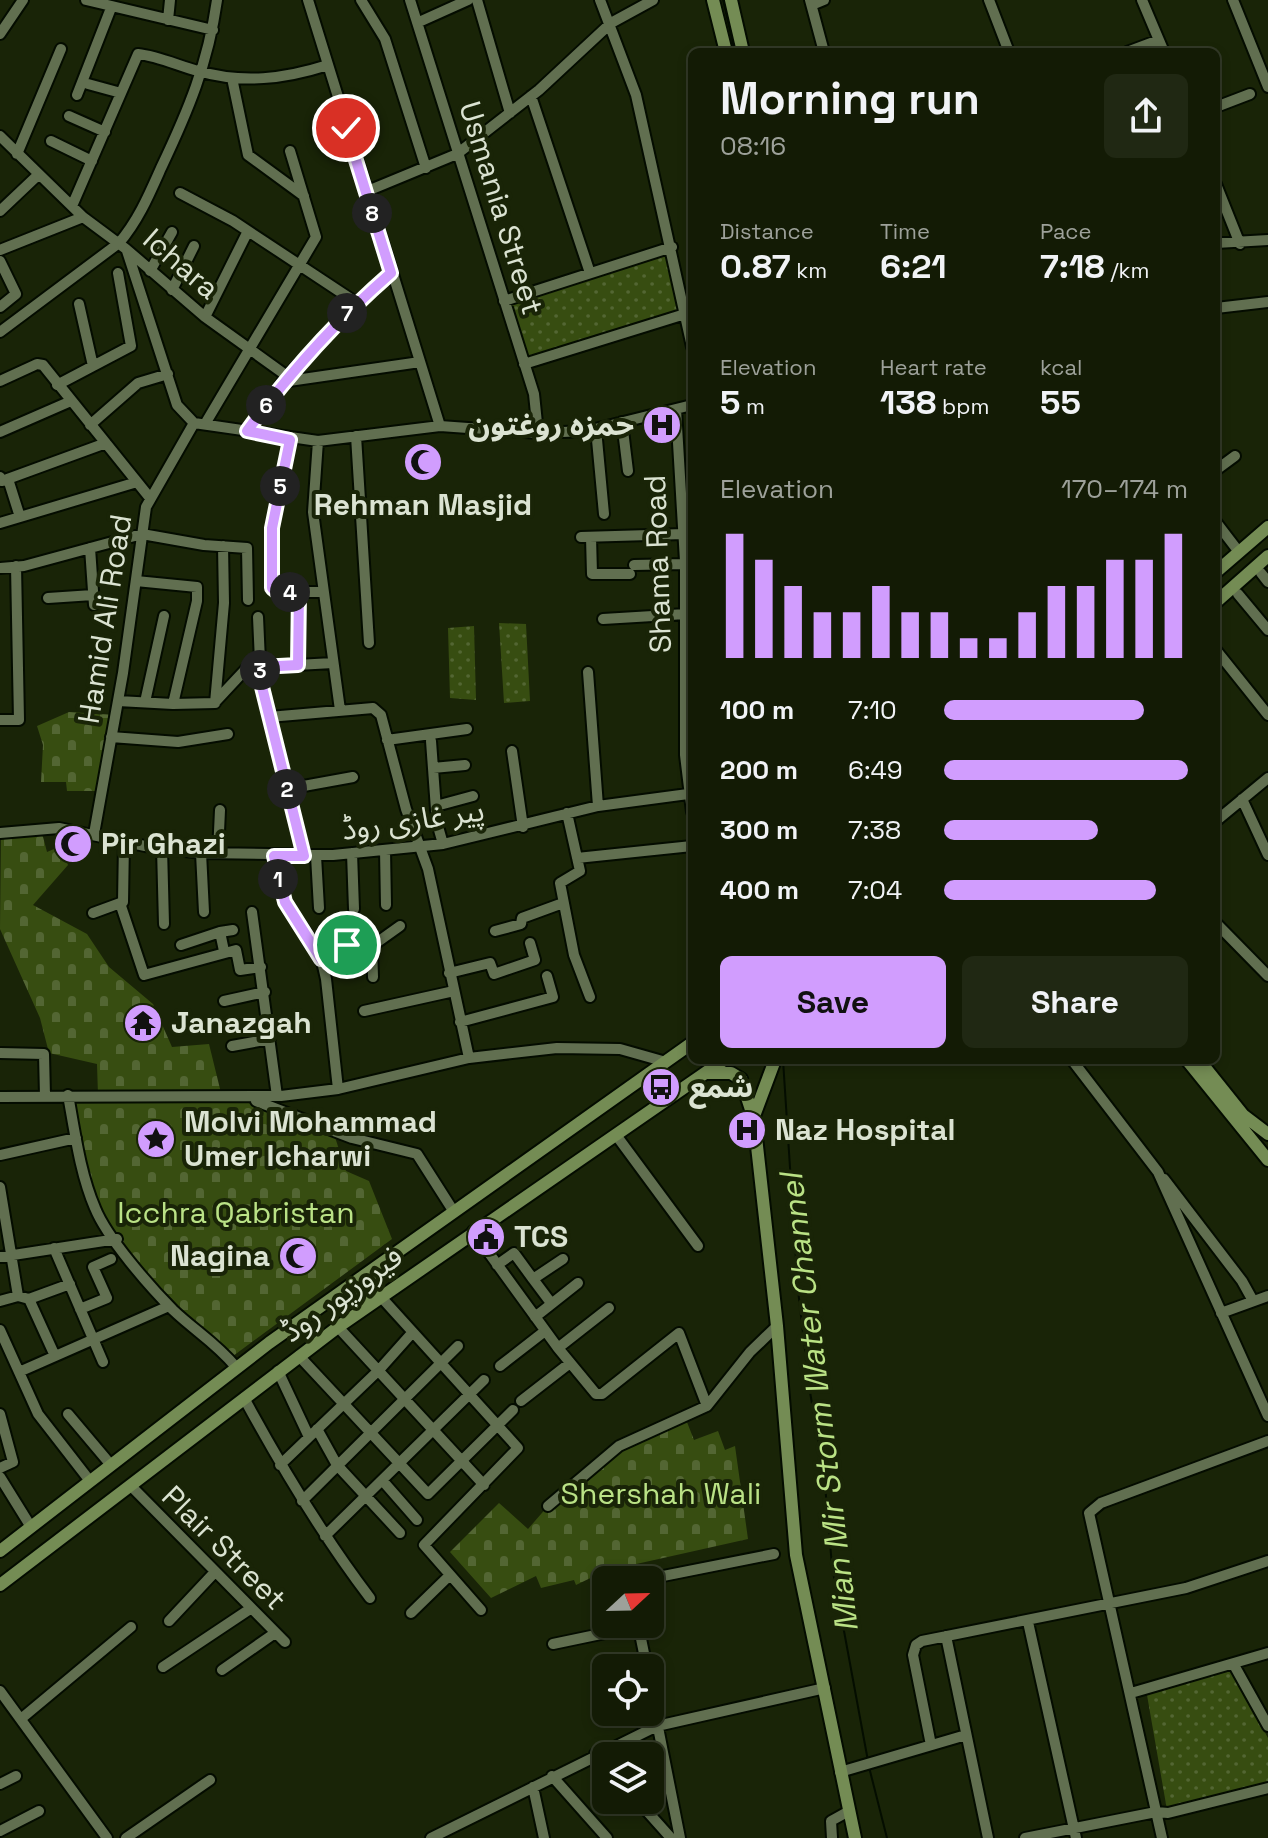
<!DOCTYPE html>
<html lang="en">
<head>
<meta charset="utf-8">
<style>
	:root { --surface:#131b05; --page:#202813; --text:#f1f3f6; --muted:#9da19a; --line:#323927; --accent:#d19dfe }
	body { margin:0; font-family:"Space Grotesk","Noto Sans Arabic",sans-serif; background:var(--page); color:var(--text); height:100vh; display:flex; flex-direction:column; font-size:30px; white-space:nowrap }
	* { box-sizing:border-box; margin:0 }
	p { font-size:26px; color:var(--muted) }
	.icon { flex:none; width:44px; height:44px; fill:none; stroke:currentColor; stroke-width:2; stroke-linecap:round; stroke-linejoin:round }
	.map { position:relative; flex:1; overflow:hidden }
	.drawer { position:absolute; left:688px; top:48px; width:532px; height:1016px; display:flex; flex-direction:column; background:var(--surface); border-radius:12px; box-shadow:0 4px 12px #0003,0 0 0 2px var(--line) }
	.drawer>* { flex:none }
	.needle { width:52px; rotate:68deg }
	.buttons { position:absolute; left:592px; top:1566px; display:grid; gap:16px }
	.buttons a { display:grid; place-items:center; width:72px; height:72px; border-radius:12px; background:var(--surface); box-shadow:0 4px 12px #0003,0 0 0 2px var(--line); font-size:40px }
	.pin { position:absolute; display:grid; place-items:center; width:68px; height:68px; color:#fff; margin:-34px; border:4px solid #fff; border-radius:50%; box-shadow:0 2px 8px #0007 }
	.km { position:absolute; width:40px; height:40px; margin:-20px; border-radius:50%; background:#222; color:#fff; font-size:22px; line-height:40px; text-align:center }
	.round { display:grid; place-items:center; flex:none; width:84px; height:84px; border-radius:12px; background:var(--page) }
	.overview { display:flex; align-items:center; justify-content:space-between; height:136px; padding:0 32px }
	h1 { font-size:44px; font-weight:700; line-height:60px }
	.metrics { display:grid; grid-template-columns:repeat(3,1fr); gap:12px; height:136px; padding:8px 32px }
	.metrics div { display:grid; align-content:center }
	.metrics b { font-size:34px; font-weight:700 }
	.metrics small { font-size:22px; font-weight:400 }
	.metrics p { font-size:22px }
	.chart { height:224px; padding:16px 32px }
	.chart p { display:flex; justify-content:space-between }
	.chart svg { width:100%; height:144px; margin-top:8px; stroke:var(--accent); stroke-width:6 }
	.cta { display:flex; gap:16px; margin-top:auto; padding:16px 32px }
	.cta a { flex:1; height:92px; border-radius:12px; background:var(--accent); color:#111; font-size:32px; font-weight:700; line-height:92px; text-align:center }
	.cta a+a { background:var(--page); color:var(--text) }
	ul { padding:0 32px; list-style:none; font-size:26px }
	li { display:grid; grid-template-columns:128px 96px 1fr; align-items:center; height:60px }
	li i { height:20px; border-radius:10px; background:var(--accent) }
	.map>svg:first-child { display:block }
	.grass { fill:url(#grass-dots) }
	.cemetery { fill:url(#cemetery-stones) }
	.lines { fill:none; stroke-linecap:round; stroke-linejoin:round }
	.stream { stroke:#040d00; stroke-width:2 }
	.minor-casing { stroke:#040c00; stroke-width:14 }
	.major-casing { stroke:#040c00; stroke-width:16 }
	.minor { stroke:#616f50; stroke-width:10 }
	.major { stroke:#748c54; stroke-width:12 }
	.route-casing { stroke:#fff; stroke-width:16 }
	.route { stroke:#d19dfe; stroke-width:10 }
	.labels { text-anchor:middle; stroke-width:8; stroke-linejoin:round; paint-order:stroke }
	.street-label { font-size:30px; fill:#dbe3d2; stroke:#192407 }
	.poi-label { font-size:30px; font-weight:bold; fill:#dbe3d2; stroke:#192407; text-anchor:start }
	.park-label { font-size:30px; fill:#bae286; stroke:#192407 }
	.water-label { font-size:32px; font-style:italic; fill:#bae285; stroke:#192407 }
</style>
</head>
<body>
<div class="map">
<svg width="1268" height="1838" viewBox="0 0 1268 1838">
	<defs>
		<pattern id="grass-dots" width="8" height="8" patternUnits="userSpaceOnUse" patternTransform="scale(2)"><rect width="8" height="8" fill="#374d11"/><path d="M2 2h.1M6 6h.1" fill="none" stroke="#536633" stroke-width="1.8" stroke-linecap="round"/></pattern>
		<pattern id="cemetery-stones" width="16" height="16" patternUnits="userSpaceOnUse" patternTransform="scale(2)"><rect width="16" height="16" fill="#374d11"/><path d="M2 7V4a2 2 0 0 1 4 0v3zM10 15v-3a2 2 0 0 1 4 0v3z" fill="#536633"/></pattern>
	</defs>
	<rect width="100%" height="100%" fill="#192407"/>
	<path class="grass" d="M672,247L685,314L524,364L504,301Z
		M499,623L526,624L530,701L504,703Z
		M474,626L476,700L450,698L448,628Z
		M1231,1670L1268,1738V1783L1167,1810L1147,1695Z"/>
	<path class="cemetery" d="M69,712L116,715L102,791H67L66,782H41L43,745L37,726Z
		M41,829L47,852L61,846L68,865L33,905L87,934L109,967L153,1004L172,1047L209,1044L222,1097L250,1098L333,1131L346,1171L369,1181L392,1239L229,1359L156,1293L95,1209L68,1095H98L97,1064L49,1053L40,1018L0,929L1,833Z
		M685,1417L694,1440L718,1431L725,1450L735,1446L748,1539L605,1571L576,1585L574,1580L541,1588L536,1576L491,1598L450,1552L499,1503L528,1529L548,1506L619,1446Z"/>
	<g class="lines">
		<path class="stream" d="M723,0L735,52
			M783,1060L798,1290L810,1392L824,1473L832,1566L868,1761
			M869,1767L887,1838"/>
		<defs>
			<path id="minor" d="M86,0L213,30
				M308,0L440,426
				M361,0L385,39L426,168
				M410,0L534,394L538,433
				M477,0L510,113
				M600,0L636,95L692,347
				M810,0L824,52
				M989,0L1009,52
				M1142,0L1164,52
				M1233,0L1268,87
				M812,5L824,0
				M168,20L170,0
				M419,22L468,0
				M0,34L23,0
				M1127,52L1159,40
				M232,78L248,155L304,196
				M88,84L121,93
				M77,95L111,8
				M531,96L590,273
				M1216,107L1250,94
				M69,116L105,132
				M0,136L83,217L126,249L205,317L287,376L247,431
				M51,141L92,161
				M17,154L61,49
				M1216,184L1240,244
				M365,192L457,154L539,90L611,23L653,0
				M180,193L233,221L357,303
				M72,206L138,54C158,56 179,66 198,71C243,84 284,79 328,65
				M0,211L38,175
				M1216,243L1268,240
				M0,250L83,217
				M127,251L177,405L194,423
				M0,261L16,294L0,307
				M150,271L172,232
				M172,290L194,246
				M504,301L672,247
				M79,304L93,366
				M1216,308L1268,302
				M205,317L248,231
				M0,332L119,243C138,221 149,195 161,168C188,111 208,64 217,0
				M524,364L685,314
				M287,376L357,303L391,273
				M0,381L37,364L43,365L150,498
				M282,382L420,362
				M57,385L131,346L118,273
				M676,409L685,561V755L692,812
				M622,422L628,471
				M194,423L318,441L440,426L538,433L587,431L692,405
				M205,424L316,237L290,151
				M90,425L138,383L168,374
				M596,429L604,514
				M0,432L71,401
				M356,436L369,643
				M290,440L272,528V588L277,592H321
				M318,441L313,512L340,710
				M1216,470L1235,456
				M0,477L2,481L106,443
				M8,479L20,517
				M1216,522L1239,552
				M0,523L137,482
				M581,537L684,534
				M591,537L592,574H630
				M90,548L94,605
				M634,565L685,564
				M0,568L24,566L142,534L204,545L247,548L248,600
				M1261,573L1268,582
				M1238,594L1268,630
				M48,598L93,595
				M258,617L261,683L304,856
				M603,619L686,614
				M1216,650L1268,715
				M298,665L299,592
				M260,667L333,663
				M588,672L598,806
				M118,701L173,704L197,601V587L136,581
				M216,701L260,654
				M145,702L164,616
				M173,704L215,703L224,603L223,546
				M269,717L373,708L381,715L406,809L428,869L469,1058
				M0,720H19L16,566
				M111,737L178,742L228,734
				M387,740L467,729
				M431,741L437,823L443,844
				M512,751L523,827
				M433,768L465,765
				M287,789L353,777
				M1242,799L1268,855
				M436,806L473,796
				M567,813L580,871L560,883L574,955L590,997
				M1216,821L1268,778
				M0,833L59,828L145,846L201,853L333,855L443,844L598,806L688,794
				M94,834L123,673L146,507L194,423
				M162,848L164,924
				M385,850L386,905
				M201,853L204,912
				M218,853L220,810
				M352,853L354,909
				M274,856L285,902L320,953L326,979L338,1089
				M316,856L319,908
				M577,858L692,846
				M120,903L144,975L236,950L240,970L261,967
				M252,912L277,1096
				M93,913L123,902L124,842
				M1216,923L1268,976
				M495,931L521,924L522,918L563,903
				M181,945L220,932
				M372,946L373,977
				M224,951L220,932L233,930
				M321,959L340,946H372L400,926
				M449,973L490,963L494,974L535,960L530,943
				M224,1001L265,992
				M364,1011L454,991
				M460,1022L553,997L547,976
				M232,1046L270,1039
				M0,1053L44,1054L45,1096
				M1072,1060L1158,1172L1268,1416
				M68,1095C75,1133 80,1173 95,1208C107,1238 150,1287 173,1310C195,1331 215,1342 236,1367
				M0,1097L281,1096L338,1089L469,1058L557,1048L620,1049L666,1062
				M256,1101L352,1138L417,1154L454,1212
				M616,1135L698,1246
				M0,1155L76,1138
				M1164,1179L1242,1281L1252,1299
				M0,1187L18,1296
				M473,1231L558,1348L596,1394H602L679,1333L707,1406
				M54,1248L103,1362
				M0,1257L117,1239
				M497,1265L514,1253L533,1279L563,1259
				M533,1279L551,1303
				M381,1297L518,1448L424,1545L481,1610
				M29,1299L55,1356
				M0,1301L18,1296L29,1299L70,1284
				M80,1309L107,1298L93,1267L111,1259
				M1221,1313L1268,1296
				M535,1317L578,1283
				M338,1327L484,1485
				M0,1330L38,1414L90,1481
				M558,1348L609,1308
				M299,1356L428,1494L513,1410
				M500,1366L545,1331
				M278,1371L309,1437
				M19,1372L169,1306
				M244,1398C282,1468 322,1535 370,1598
				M521,1401L570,1363
				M0,1414L13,1462L0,1468
				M68,1414L111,1465
				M317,1429L337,1465L400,1533
				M280,1465L379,1370L412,1333
				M0,1477L31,1527
				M382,1480L417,1520
				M131,1486L285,1642
				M302,1501L458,1346
				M548,1506L619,1446L707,1406L750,1352L777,1326
				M325,1536L484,1380
				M643,1580L774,1554
				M411,1613L450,1575
				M169,1621L214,1573
				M1028,1622L1076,1838
				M638,1624L647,1668
				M946,1636L988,1838
				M553,1644L639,1626
				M1234,1665L1268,1726
				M163,1667L250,1609
				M222,1670L275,1633
				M650,1687L680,1838
				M0,1691L107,1838
				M1131,1693L1268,1653
				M22,1718L131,1627
				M931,1745L913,1655L916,1645L922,1641L1186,1588L1268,1561
				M595,1754L606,1766
				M840,1772L966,1735
				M552,1776L607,1838
				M0,1784L16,1776
				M533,1787L544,1838
				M637,1800L671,1838
				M0,1831L39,1811
				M126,1838L210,1780
				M431,1838L657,1726L825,1688
				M832,1838L831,1821L849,1811
				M1025,1838L1156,1812L1168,1813L1268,1788
				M1162,1838L1089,1513L1101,1503L1268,1441"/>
			<path id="major" d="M713,0L726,52
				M731,0L743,52
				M1216,572L1268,527
				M1216,602L1268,556
				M1187,1060L1268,1160
				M1199,1060L1243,1115L1268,1134
				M707,1073H731L741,1079L754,1119L777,1326L796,1555L855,1838
				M754,1116L775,1060
				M371,1278L359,1291L364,1299L377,1295
				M0,1551L269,1343L692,1043
				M0,1585L338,1327L724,1060"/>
		</defs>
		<use href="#minor" class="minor-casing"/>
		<use href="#major" class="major-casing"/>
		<use href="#minor" class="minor"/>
		<use href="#major" class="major"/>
	</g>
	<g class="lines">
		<defs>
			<path id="route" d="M346,128L391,273C336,321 290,372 247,431L290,440L272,528V588L277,592H299L298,665L260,667L261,683L304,856H274L285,902L321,959L335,948L347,945"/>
		</defs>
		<use href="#route" class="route-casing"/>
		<use href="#route" class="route"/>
	</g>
	<defs>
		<symbol id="hospital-disc" viewBox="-11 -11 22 22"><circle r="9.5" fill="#d19dfe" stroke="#192407"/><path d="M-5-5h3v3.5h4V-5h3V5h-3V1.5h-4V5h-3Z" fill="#111"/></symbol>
		<symbol id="mosque-disc" viewBox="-11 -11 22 22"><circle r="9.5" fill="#d19dfe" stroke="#192407"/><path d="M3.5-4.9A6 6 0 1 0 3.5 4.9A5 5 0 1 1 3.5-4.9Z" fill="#111"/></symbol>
		<symbol id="temple-disc" viewBox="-11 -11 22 22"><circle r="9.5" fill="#d19dfe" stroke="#192407"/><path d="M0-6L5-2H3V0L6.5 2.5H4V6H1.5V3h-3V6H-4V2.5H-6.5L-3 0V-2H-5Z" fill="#111"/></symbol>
		<symbol id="bus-disc" viewBox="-11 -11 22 22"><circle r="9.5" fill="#d19dfe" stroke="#192407"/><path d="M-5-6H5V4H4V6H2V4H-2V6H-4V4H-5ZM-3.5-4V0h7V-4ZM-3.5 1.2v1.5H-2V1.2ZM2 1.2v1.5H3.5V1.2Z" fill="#111"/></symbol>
		<symbol id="sight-disc" viewBox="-11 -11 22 22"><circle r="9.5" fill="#d19dfe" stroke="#192407"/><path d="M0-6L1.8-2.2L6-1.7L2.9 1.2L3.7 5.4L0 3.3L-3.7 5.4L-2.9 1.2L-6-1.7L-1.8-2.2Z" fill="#111"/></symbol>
		<symbol id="civic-disc" viewBox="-11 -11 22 22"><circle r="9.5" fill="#d19dfe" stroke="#192407"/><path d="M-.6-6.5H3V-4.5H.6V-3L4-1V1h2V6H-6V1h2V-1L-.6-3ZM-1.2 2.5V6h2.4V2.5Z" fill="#111"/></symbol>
	</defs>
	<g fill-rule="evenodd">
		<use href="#hospital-disc" x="640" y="403" width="44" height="44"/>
		<use href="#mosque-disc" x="401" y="440" width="44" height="44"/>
		<use href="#mosque-disc" x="51" y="822" width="44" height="44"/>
		<use href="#temple-disc" x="121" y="1001" width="44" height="44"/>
		<use href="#bus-disc" x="639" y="1065" width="44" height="44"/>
		<use href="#hospital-disc" x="725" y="1108" width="44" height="44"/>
		<use href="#sight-disc" x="134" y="1117" width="44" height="44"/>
		<use href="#civic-disc" x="464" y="1215" width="44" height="44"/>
		<use href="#mosque-disc" x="276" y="1234" width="44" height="44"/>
	</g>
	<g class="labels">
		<g class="street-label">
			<text transform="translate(501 208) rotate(73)" y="10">Usmania Street</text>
			<text transform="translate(181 264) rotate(41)" y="10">Ichara</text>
			<text transform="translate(658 564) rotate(-92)" y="10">Shama Road</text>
			<text transform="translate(105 619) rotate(-81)" y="10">Hamid Ali Road</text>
			<text transform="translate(413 820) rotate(-8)" y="10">پیر غازی روڈ</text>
			<text transform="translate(342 1294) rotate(-36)" y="10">فیروزپور روڈ</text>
			<text transform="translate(224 1548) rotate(45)" y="10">Plair Street</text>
		</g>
		<g class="poi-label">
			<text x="634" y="435" text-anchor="end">حمزه روغتون</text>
			<text x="423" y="515" text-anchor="middle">Rehman Masjid</text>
			<text x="101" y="854">Pir Ghazi</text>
			<text x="171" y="1033">Janazgah</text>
			<text x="689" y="1097">شمع</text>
			<text x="184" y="1132">Molvi Mohammad<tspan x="184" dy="34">Umer Icharwi</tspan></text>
			<text x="775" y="1140">Naz Hospital</text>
			<text x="514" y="1247">TCS</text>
			<text x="270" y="1266" text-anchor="end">Nagina</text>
		</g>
		<g class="park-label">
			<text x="236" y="1223">Icchra Qabristan</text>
			<text x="661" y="1504">Shershah Wali</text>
		</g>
		<g class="water-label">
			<text transform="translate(819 1403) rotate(-97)" y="11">Mian Mir Storm Water Channel</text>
		</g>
	</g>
</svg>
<div class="buttons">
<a><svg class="needle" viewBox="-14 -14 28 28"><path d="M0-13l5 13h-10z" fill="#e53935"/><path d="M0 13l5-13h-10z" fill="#9da19a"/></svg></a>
<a><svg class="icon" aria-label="locate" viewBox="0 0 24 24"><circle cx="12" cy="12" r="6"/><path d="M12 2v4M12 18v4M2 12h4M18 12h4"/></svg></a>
<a><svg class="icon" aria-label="layers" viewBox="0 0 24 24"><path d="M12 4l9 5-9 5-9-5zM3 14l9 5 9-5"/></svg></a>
</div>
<div class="pin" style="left:347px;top:945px;background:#1e9e55"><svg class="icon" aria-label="arrive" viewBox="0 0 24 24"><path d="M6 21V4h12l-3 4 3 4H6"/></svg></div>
<div class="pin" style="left:346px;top:128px;background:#d93025"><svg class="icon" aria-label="check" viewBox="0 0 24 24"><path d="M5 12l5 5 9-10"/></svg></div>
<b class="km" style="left:278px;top:879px">1</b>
<b class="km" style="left:287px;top:789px">2</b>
<b class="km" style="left:260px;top:670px">3</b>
<b class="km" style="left:290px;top:592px">4</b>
<b class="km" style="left:280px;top:486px">5</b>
<b class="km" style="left:266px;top:405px">6</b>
<b class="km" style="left:347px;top:313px">7</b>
<b class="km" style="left:372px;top:213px">8</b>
<section class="drawer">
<div class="overview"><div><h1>Morning run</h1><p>08:16</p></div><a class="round"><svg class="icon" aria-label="share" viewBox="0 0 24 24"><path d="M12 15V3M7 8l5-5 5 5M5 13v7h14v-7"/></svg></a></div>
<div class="metrics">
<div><p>Distance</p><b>0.87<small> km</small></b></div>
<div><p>Time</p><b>6:21</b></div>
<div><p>Pace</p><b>7:18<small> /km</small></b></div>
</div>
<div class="metrics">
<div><p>Elevation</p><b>5<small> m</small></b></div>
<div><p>Heart rate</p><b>138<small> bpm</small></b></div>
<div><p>kcal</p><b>55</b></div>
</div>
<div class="chart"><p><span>Elevation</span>170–174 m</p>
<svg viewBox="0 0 160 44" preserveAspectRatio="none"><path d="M5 44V6M15 44V14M25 44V22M35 44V30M45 44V30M55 44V22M65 44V30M75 44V30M85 44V38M95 44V38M105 44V30M115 44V22M125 44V22M135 44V14M145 44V14M155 44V6"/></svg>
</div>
<ul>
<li><b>100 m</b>7:10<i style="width:82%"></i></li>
<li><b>200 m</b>6:49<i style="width:100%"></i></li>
<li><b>300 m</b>7:38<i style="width:63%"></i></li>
<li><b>400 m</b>7:04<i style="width:87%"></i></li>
</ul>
<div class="cta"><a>Save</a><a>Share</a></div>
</section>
</div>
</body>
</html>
